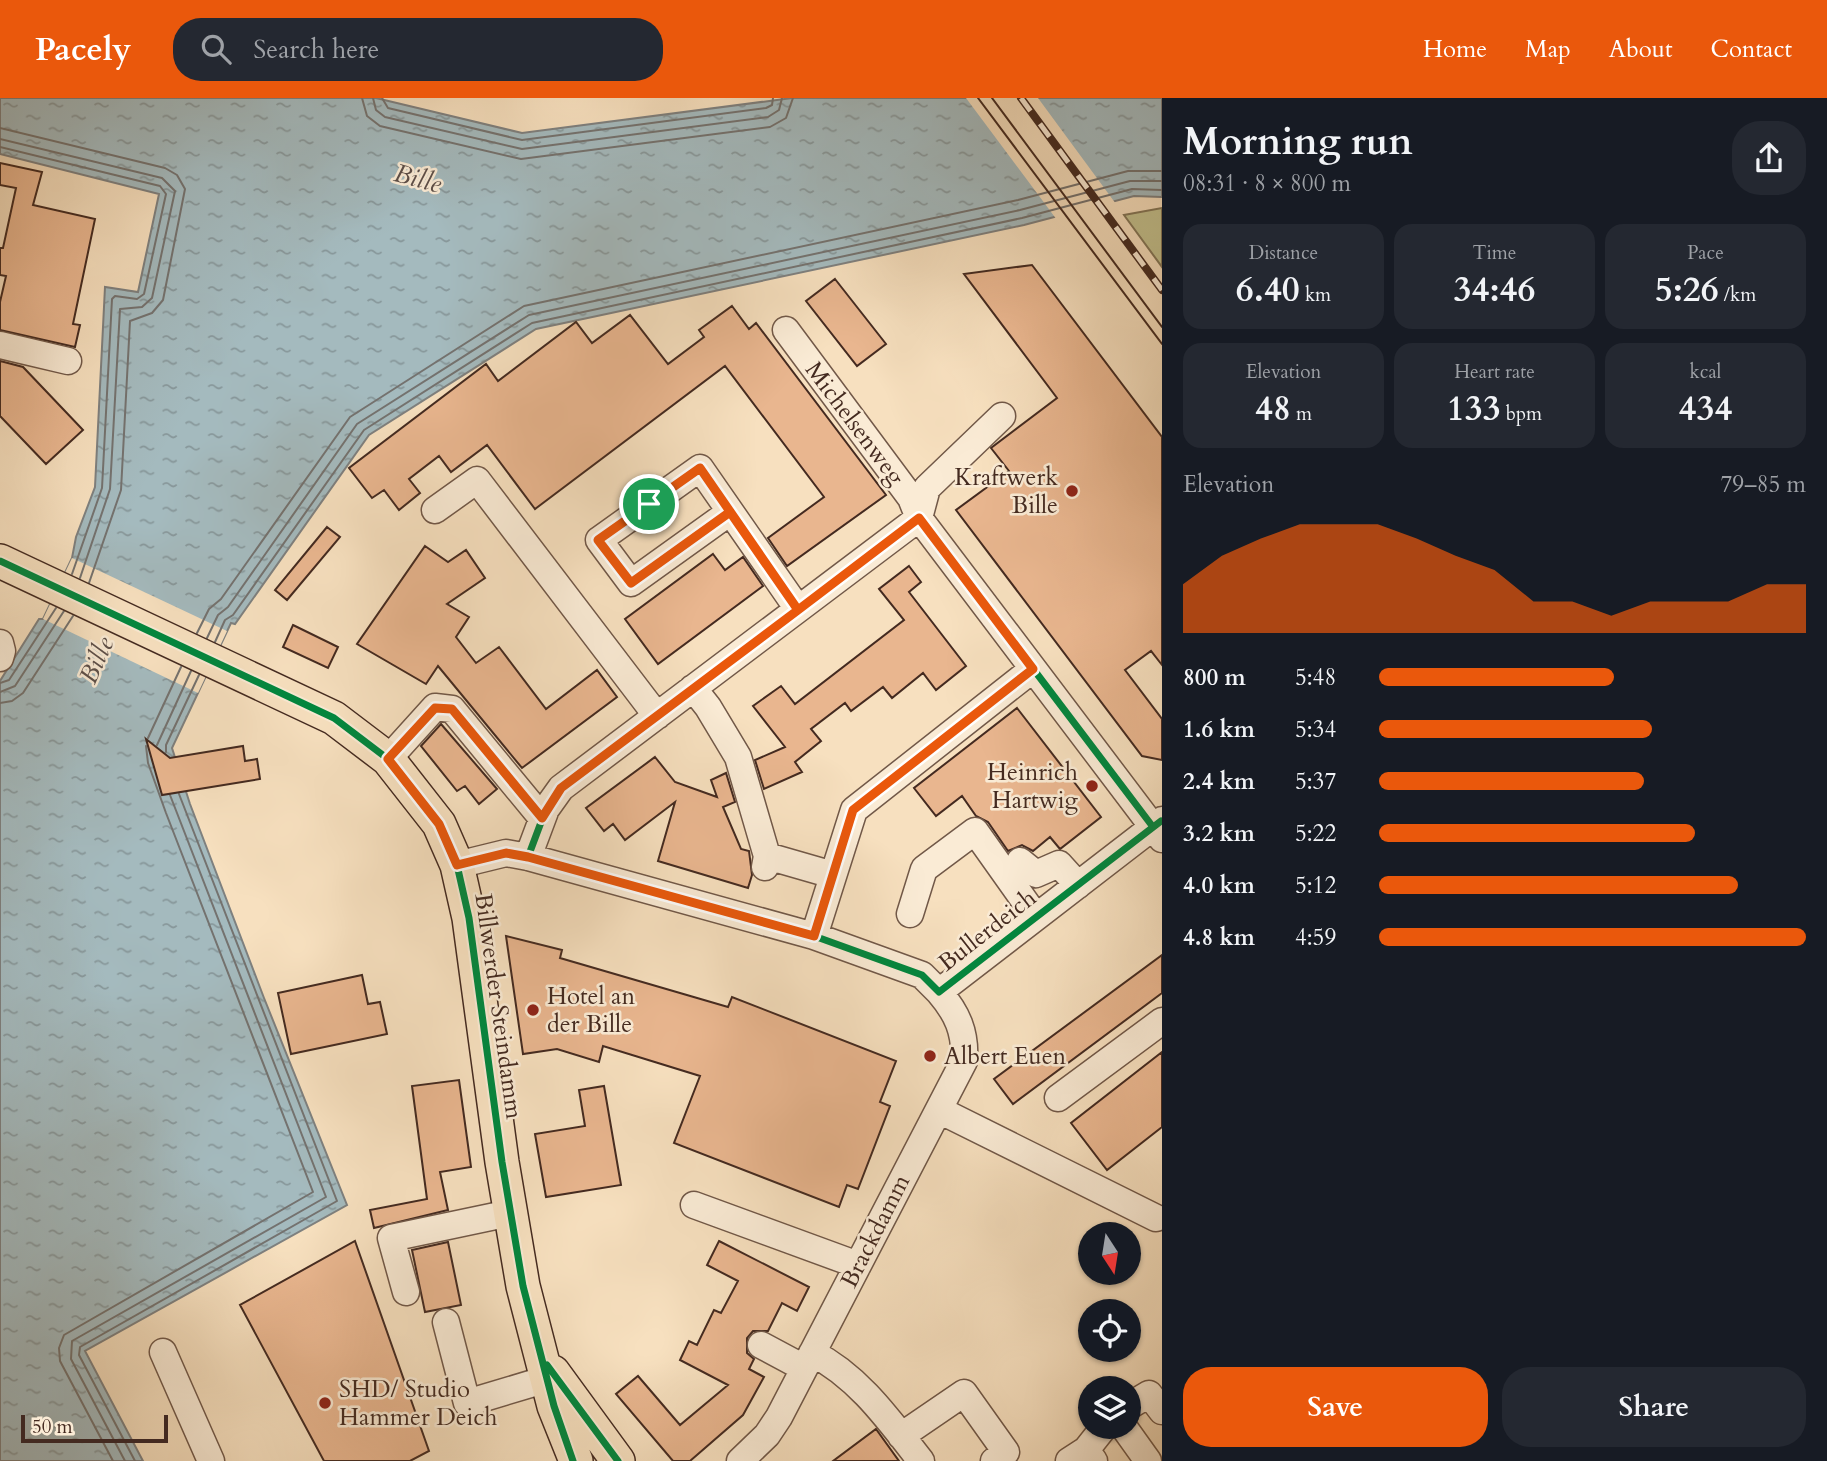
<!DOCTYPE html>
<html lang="en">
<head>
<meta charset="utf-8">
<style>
	:root { --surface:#171b24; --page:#242831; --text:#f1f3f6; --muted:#9ea1a6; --accent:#ea580c }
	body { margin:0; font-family:Cardo,serif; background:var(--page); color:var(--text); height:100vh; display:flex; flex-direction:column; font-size:26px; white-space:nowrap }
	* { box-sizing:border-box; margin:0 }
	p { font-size:23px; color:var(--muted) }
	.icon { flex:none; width:38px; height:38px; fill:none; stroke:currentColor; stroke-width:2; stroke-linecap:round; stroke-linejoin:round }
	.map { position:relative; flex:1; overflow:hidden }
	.panel { display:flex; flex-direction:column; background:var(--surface); width:665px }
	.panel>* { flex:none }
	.needle { width:46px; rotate:168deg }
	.fabs { position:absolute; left:1078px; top:1124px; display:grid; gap:14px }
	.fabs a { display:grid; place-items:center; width:63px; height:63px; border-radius:50%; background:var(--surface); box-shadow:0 2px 5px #0004; font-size:35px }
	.scale { position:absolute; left:21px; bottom:18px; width:147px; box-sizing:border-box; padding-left:7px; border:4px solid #442a20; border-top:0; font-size:19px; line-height:24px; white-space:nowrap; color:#442a20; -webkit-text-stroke:5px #faebd5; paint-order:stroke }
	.pin { position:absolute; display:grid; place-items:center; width:60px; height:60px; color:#fff; margin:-30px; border:4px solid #fff; border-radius:50%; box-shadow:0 2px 7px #0007 }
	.round { display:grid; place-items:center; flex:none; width:74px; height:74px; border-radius:28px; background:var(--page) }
	.head { display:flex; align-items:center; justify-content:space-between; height:119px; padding:0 21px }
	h1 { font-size:38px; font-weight:700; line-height:52px }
	.figures { display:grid; grid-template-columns:repeat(3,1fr); gap:10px; height:119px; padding:7px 21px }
	.figures div { display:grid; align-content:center; border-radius:18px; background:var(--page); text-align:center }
	.figures b { font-size:35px; font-weight:700 }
	.figures small { font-size:19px; font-weight:400 }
	.figures p { font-size:19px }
	.chart { height:196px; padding:14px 21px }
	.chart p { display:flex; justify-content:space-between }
	.chart svg { width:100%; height:126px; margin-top:7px; fill:var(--accent); opacity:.7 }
	.primary-button { display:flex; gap:14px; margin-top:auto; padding:14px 21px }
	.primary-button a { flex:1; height:80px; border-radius:28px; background:var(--accent); color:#fff; font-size:28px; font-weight:700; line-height:80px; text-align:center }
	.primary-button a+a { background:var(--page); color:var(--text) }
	ul { padding:0 21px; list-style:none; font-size:23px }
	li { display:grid; grid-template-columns:112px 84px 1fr; align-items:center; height:52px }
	li i { height:18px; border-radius:9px; background:var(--accent) }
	header { display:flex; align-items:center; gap:42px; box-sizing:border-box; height:98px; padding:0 35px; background:var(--accent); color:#fff }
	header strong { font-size:33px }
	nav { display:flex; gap:38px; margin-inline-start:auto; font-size:24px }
	.search { width:490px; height:63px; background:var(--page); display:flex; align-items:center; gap:18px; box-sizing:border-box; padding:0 24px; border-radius:28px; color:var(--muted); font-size:26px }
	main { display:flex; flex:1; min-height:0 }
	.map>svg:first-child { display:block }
	.park { fill:#c2c18f; stroke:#837658; stroke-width:2 }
	.water { fill:url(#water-ripples); stroke:#7e807f; stroke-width:2 }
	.pier { fill:#f7e0bf }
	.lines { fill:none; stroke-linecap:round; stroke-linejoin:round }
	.shore { stroke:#74726f; stroke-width:2 }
	.building { fill:#e9b68f; stroke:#442a20; stroke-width:2 }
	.minor-casing { stroke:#715848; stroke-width:29 }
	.major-casing { stroke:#442a20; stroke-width:36 }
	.minor { stroke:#faebd5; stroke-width:26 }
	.major { stroke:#f7e0bf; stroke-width:33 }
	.tram { stroke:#442a20; stroke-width:2 }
	.rail-casing { stroke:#442a20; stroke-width:8 }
	.rail { stroke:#faebd5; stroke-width:5; stroke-dasharray:16; stroke-linecap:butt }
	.cycleway-casing { stroke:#faebd5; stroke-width:11 }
	.cycleway { stroke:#00873e; stroke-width:7 }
	.route-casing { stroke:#fff; stroke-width:14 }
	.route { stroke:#ea580c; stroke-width:9 }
	.poi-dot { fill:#8f2418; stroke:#faebd5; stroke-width:2.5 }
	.labels { text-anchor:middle; stroke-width:5; stroke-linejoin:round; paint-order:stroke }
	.street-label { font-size:24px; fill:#442a20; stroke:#faebd5 }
	.poi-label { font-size:24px; fill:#442a20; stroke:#faebd5; text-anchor:start }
	.water-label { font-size:26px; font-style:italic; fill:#5c4e48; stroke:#faebd5 }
</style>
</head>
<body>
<header>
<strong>Pacely</strong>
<div class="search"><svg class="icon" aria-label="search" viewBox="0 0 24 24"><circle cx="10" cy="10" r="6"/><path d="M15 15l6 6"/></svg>Search here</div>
<nav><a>Home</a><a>Map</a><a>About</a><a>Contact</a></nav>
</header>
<main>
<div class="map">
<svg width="1162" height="1363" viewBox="0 0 1162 1363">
	<defs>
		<pattern id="water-ripples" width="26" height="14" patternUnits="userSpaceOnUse" patternTransform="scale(1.75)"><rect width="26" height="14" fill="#a4babe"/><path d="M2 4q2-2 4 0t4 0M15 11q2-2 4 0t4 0" fill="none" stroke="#87979a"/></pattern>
	</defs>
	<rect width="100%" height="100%" fill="#f7e0bf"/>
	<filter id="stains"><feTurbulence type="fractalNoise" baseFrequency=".00286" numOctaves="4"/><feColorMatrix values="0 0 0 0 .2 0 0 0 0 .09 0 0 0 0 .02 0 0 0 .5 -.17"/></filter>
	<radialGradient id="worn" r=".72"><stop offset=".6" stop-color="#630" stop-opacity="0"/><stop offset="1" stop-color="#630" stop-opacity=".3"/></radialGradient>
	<path class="park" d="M1162,110V169L1124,117Z"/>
	<path class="water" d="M0,0H376L522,35L792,0H1162V99L1134,98L1024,127L536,231L369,337L235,526L231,525L172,650L190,706L264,900L347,1107L85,1253L143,1363H0V583L39,521H43L72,460L76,439L95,389L105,189L138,194L159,96L0,56Z"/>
	<path class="pier" d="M966,0H1038L1116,106L1057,122Z
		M72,460L227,533L198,595L43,521Z"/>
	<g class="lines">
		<path class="shore" d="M362,0L367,18L380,28L521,61L770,29L786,20L793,0
			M373,0L376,12L385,19L522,51L768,19L779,12L782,0
			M382,0L388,10L522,42L766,10L772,7L773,0
			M0,30L165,70L177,77L185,91L163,202L152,215L130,223L121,392L89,485
			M0,41L162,80L175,93L152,200L142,209L120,211L110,391L80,480
			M0,49L160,88L166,96L144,196L137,201L115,198L112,201L102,390L72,476
			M197,535L209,511L221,501L350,319L524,208L1018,102L1128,73H1162
			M207,540L218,517L228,509L357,326L529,217L1020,112L1130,83H1162
			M215,544L225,522L233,517L364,332L532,225L1022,120L1132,91L1162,92
			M0,585L9,582L56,510
			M0,594L15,588L64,513
			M0,605L12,603L23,595L73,518
			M148,640L181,569
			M157,647L191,573
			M166,654V647L199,577
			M113,1363L60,1263L59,1250L64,1237L313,1094L166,715L148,665L146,648
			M125,1363L71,1261L72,1243L326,1099L170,697
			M135,1363L79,1257L80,1249L337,1103L179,696"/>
	</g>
	<path class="building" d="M0,65L42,74L33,107L95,121L73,226L80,227L75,249L0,232V204L6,178L0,177V150H3L16,90L0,87Z
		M1032,167L1162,339V567L1151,553L1125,572L1162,621V662L1142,658L956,412L1009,373L991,350L1057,300L964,176Z
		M835,181L886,246L857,268L806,203Z
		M732,208L749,231L756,225L886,397L787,468L768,440L824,399L725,268L535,411L487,347L451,374L439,358L409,381L420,395L399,412L384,392L372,400L349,370L486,266L498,283L576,224L592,245L630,217L668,266L704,239L699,232Z
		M0,263L23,269L83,332L46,366L0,318Z
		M327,429L340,439L287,502L275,492Z
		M425,448L448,464L466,452L485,480L447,506L469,519L456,539L476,565L499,549L546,611L597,572L617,599L522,670L438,568L426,586L357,546Z
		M713,456L725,472L743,459L763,488L658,566L625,521Z
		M909,468L921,484L909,494L966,568L936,592L923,575L892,600L883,589L851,613L845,605L811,631L821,643L795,664L802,674L764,691L755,662L785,649L753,608L781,588L795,606L904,522L879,491Z
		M293,527L338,549L328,570L283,549Z
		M1017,610L1101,719L1060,751L1050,739L1033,753L1022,747L1008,753L988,724L976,718L962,698L936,718L914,690Z
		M441,626L497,691L479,706L465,688L457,693L421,648Z
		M146,641L170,660L243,648L245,663L257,661L260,681L162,697Z
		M655,659L675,684L717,699L711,682L726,675L735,704L723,709L741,751L749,753L752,777L748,790L658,763L675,704L625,742L613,726L604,733L586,710Z
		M506,838L562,852L560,860L728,909L732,899L896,963L880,1004L890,1008L858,1091L847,1087L839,1109L674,1045L700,978L603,948L599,964L557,951L523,956Z
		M1162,857V895L1013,1006L994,981Z
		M362,877L368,906L380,904L387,936L291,956L278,895Z
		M1162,954V1029L1107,1072L1071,1025Z
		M459,982L471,1069L440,1074L448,1112L374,1130L370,1112L427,1101L412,988Z
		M604,988L621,1087L546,1099L535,1036L585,1028L579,992Z
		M355,1143L429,1353L410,1363H324L240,1207Z
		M719,1143L809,1189L797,1213L782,1205L768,1233H753L747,1240V1255L754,1261L749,1271L764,1279L743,1317L690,1363H673L616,1296L638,1278L680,1327L728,1287L680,1262L689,1243L697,1247L714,1212L721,1215L738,1183L707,1167Z
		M448,1144L461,1207L425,1214L412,1152Z
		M876,1331L899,1363H833Z"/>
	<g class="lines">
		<defs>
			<path id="minor" d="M786,232L911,400L919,420L1162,741
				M0,247L68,263
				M435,412L477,382L657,618
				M730,414L631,485L599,442L700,370L798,511
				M919,420L927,390L1002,318
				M0,545L2,553L0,560
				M693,590L708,609L738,659L767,758
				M388,661L435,609L452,611L542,720
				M528,759L546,711L561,690L919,420
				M1020,763L1036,776L1059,766L1078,787
				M457,767L506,755L528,759L814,838L922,877L939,894L1162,722
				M765,769L767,758L833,777
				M910,816L924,771L975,733L1036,819
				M814,838L854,712L1033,571
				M1058,1000L1162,923
				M939,1012L1156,1120
				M694,1107L858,1167
				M406,1194L391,1140L510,1115
				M446,1224L467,1305L547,1281
				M761,1247L804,1270
				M163,1254L211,1363
				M812,1255C858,1278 889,1322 921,1363
				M1129,1308L1149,1296L1162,1313
				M1123,1328L1148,1363
				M901,1338L964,1295L1006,1354L994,1363
				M1086,1352L1105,1328
				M740,1363L767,1337L779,1319L964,963C966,934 957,915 939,894
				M1069,1363L1086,1352L1094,1363"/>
			<path id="major" d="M0,463L334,620L388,661L439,726L457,767L469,820L502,1064L523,1188L554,1308L576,1363
				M553,1274L618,1363"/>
		</defs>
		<use href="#minor" class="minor-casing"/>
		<use href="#major" class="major-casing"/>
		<use href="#minor" class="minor"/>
		<use href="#major" class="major"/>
		<path class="tram" d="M978,0L1162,246
			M992,0L1162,229"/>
		<defs>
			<path id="rail" d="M1021,0L1162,192"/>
		</defs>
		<use href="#rail" class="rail-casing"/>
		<use href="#rail" class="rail"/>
		<defs>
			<path id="cycleway" d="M0,463L334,620L388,661L439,726L457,767L469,820L502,1064L523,1188L554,1308L573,1363
				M528,759L546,711L561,690L919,420L1153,729
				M457,767L506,755L528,759L814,838L922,877L939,894L1161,723
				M547,1267L618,1363"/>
		</defs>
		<use href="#cycleway" class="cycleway-casing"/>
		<use href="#cycleway" class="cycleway"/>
	</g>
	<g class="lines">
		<defs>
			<path id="route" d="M649,406L700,370L798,512L561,690L542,720L452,611L435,610L388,661L439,726L457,767L506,755L528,759L814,838L853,712L1033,571L919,420L798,512L730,414L631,485L598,442L649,406"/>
		</defs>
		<use href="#route" class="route-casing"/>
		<use href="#route" class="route"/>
	</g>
	<g class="poi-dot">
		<circle cx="1072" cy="393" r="7"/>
		<circle cx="1092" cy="688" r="7"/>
		<circle cx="533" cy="912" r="7"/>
		<circle cx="930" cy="958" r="7"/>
		<circle cx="325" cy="1305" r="7"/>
	</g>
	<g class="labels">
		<g class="street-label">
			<text transform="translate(855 325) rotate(53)" y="8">Michelsenweg</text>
			<text transform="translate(987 832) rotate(-38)" y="8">Bullerdeich</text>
			<text transform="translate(499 908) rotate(82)" y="8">Billwerder Steindamm</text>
			<text transform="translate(875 1133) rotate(-63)" y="8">Brackdamm</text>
		</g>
		<g class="poi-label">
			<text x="1058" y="387" text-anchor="end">Kraftwerk<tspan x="1058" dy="28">Bille</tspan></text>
			<text x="1078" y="682" text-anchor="end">Heinrich<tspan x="1078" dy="28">Hartwig</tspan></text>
			<text x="547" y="906">Hotel an<tspan x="547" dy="28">der Bille</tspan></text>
			<text x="944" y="966">Albert Euen</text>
			<text x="339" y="1299">SHD/ Studio<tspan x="339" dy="28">Hammer Deich</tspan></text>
		</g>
		<g class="water-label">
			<text transform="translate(418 80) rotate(15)" y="9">Bille</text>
			<text transform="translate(96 562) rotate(-66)" y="9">Bille</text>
		</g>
	</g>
	<rect width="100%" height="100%" filter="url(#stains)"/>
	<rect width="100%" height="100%" fill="url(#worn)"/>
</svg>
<div class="fabs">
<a><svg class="needle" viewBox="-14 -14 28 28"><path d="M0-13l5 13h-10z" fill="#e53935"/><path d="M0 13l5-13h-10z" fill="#9ea1a6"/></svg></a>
<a><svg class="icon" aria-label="locate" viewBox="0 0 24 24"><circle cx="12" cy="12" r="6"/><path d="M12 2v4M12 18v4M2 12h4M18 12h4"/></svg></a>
<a><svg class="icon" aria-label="layers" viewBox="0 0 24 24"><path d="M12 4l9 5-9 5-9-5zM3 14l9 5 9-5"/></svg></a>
</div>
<div class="scale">50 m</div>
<div class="pin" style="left:649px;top:406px;background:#1e9e55"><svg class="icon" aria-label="arrive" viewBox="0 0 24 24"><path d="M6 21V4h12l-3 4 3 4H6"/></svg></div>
</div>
<section class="panel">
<div class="head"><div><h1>Morning run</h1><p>08:31 · 8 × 800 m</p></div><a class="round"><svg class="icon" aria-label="share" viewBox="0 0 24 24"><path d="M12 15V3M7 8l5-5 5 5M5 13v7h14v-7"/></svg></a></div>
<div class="figures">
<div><p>Distance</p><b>6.40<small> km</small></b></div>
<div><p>Time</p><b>34:46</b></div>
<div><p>Pace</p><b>5:26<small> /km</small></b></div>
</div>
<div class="figures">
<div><p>Elevation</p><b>48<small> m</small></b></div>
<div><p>Heart rate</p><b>133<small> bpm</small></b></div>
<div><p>kcal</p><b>434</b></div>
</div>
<div class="chart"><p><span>Elevation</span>79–85 m</p>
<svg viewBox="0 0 160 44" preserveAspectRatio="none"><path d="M0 44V27L10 17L20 11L30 6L40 6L50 6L60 11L70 17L80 22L90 33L100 33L110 38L120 33L130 33L140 33L150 27L160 27V44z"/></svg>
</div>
<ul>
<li><b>800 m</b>5:48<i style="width:55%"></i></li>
<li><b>1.6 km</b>5:34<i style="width:64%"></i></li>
<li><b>2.4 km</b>5:37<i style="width:62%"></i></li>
<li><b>3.2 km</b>5:22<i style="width:74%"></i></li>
<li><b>4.0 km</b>5:12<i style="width:84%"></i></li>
<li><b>4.8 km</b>4:59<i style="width:100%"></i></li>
</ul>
<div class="primary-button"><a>Save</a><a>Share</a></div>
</section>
</main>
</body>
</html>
